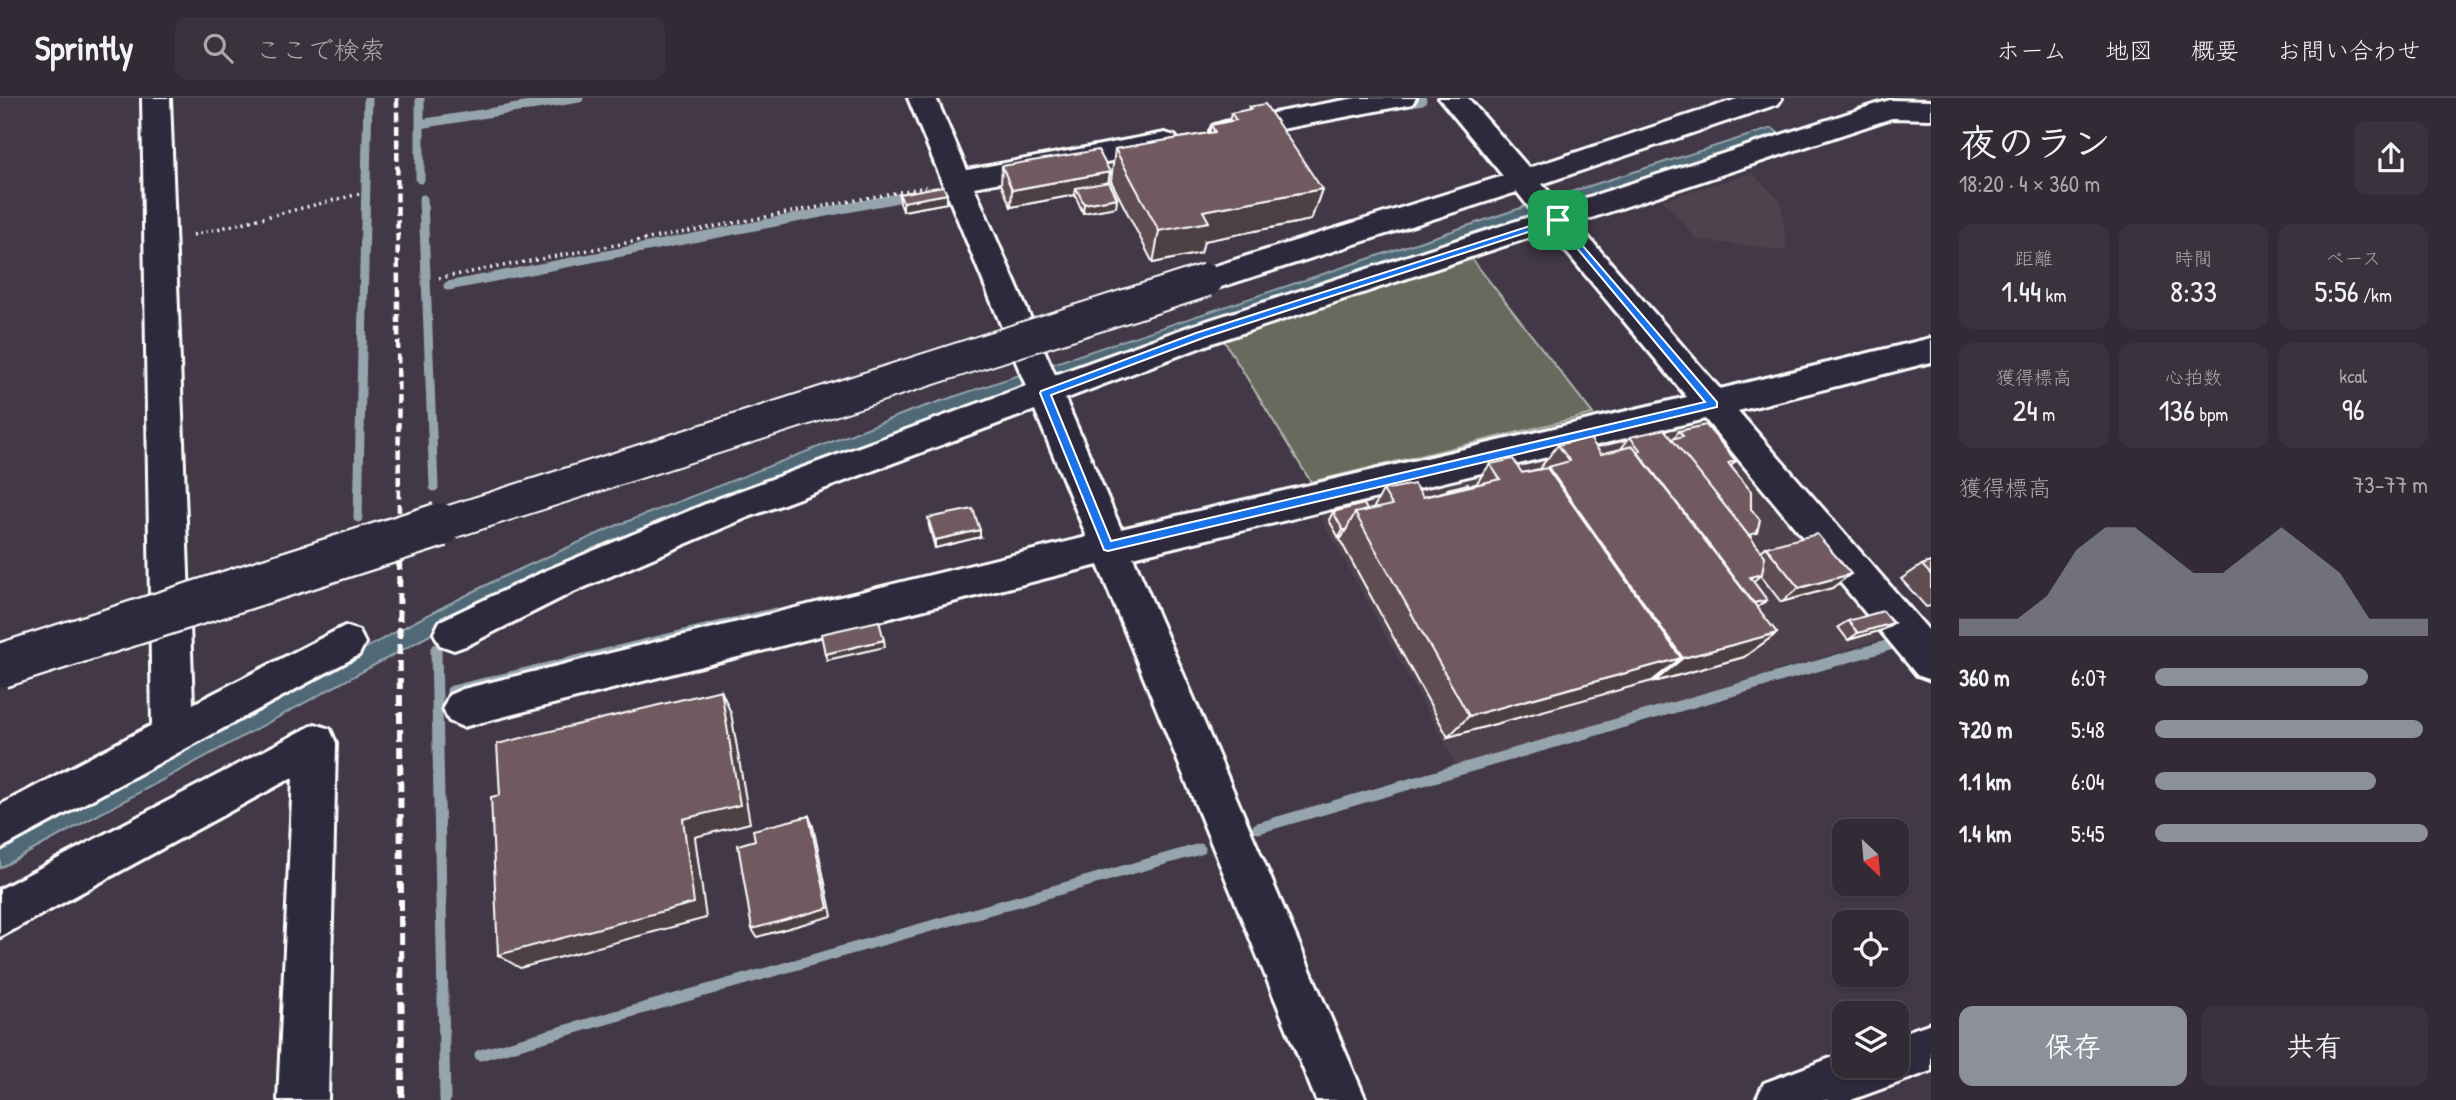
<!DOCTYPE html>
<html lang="ja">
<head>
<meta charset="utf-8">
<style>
	:root { --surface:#322a35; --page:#3a323d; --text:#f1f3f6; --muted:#a8a7ad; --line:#4d4650; --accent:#8c9099 }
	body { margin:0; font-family:"Patrick Hand","Klee One",sans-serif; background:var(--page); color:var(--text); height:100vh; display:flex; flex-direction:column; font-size:26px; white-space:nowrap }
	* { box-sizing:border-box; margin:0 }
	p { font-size:23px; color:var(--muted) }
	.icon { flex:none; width:38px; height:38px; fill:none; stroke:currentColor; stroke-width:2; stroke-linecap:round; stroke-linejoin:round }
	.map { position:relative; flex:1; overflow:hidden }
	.sheet { display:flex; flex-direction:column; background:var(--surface); width:525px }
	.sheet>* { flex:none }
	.needle { width:46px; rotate:154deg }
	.tools { position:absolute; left:1832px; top:721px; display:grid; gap:14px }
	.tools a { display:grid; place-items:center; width:77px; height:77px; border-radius:14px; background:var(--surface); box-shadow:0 2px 5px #0004,0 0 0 2px var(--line); font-size:35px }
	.pin { position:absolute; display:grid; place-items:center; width:60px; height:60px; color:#fff; margin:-30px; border-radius:14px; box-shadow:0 4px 10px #0006 }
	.round { display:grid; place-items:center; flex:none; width:74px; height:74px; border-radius:14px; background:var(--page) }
	.headline { display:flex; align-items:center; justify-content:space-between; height:119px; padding:0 28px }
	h1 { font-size:38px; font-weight:600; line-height:52px }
	.stats { display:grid; grid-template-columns:repeat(3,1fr); gap:10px; height:119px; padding:7px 28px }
	.stats div { display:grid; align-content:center; border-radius:14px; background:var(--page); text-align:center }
	.stats b { font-size:30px; font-weight:600 }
	.stats small { font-size:19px; font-weight:400 }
	.stats p { font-size:19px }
	.chart { height:196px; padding:14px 28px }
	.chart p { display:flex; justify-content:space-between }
	.chart svg { width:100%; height:126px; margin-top:7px; fill:var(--accent); opacity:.7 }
	.cta { display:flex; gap:14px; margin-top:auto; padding:14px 28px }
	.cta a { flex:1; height:80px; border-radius:14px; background:var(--accent); color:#fff; font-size:28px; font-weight:600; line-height:80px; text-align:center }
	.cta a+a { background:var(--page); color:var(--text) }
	ul { padding:0 28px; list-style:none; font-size:23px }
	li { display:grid; grid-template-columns:112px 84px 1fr; align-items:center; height:52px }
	li i { height:18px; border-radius:9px; background:var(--accent) }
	header { display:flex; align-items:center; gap:42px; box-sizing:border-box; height:98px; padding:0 35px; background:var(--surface); border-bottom:2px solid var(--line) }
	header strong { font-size:33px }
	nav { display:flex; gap:38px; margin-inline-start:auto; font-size:24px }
	.search { width:490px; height:63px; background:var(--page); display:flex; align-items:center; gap:18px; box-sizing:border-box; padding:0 24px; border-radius:14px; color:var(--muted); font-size:26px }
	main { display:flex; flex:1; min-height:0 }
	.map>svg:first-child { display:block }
	.built { fill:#50424e }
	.green { fill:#676b5d; stroke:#b3b5ae; stroke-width:2 }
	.water { fill:#506977; stroke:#96a5ad; stroke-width:2 }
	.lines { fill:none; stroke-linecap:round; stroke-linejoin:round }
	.stream-far1 { stroke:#96a5ad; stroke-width:9 }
	.stream { stroke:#96a5ad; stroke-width:11 }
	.minor-casing { stroke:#fff; stroke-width:6 }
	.path { stroke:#fff; stroke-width:3.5; stroke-dasharray:2 4.5; stroke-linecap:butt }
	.minor { fill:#2f2a3d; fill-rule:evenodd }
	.rail-far1 { stroke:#fff; stroke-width:4.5; stroke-dasharray:9 4.5; stroke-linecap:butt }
	.rail { stroke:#fff; stroke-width:6; stroke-dasharray:11 6; stroke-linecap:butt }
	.minor-bridge-far1-casing { stroke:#fff; stroke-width:36; stroke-linecap:butt }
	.minor-bridge-casing { stroke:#fff; stroke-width:48; stroke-linecap:butt }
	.minor-bridge-far1 { stroke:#2f2a3d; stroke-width:32 }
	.minor-bridge { stroke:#2f2a3d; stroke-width:43 }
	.wall { fill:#604d52; stroke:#fff; stroke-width:2 }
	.shaded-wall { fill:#4e3f42; stroke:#fff; stroke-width:2 }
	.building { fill:#705a5f; stroke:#fff; stroke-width:2 }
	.route { fill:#1a73e8; stroke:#fff; stroke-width:2; fill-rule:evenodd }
</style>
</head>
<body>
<header>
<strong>Sprintly</strong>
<div class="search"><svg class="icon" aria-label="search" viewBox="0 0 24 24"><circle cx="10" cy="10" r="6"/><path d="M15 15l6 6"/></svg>ここで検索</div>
<nav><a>ホーム</a><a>地図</a><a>概要</a><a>お問い合わせ</a></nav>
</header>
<main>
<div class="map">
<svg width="1931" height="1002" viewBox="0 0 1931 1002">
	<rect width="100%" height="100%" fill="#423847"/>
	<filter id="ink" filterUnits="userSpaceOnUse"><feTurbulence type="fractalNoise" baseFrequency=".0143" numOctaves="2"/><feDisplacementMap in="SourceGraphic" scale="14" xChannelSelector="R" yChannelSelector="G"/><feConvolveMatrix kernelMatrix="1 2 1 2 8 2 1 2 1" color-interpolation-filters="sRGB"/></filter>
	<g filter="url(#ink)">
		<path class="built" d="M1752,75L1781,103L1787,153L1697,142L1663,102Z
			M1699,325L1725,334L1891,538L1458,669L1318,415Z"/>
		<path class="green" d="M1472,161L1593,316L1311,384L1223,241Z"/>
		<path class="water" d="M1772,30L1784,40L500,499L0,770V747L416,523L496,482L613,429L908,314L1545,102Z"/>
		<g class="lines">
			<path class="stream-far1" d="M420,0V81
				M1401,6L1422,2
				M420,26L579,0
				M423,101L434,389
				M448,188L913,97
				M358,420L368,0"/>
			<path class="stream" d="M436,551L445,1002
				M452,593L776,515
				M1258,730L1893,546
				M480,957L1200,751"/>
			<defs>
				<path id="minor" d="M142,0H170L193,606L345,528L359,533L365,545L359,557L0,751V707L152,627Z
					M908,0H936L967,72L1165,35L1175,38L1179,44L1175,50L1165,53L974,89L1055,277L1188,229L1535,117L1517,94L1218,190L1207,193L1196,190L1191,182L1196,174L1503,78L1439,0H1468L1529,70L1740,0H1782L1778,6L1542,86L1561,108L1880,5L1890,2L1931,3V21L1892,20L1576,125L1720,291L1931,240V264L1738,313L1931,535V582L1917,577L1705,321L1133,459L1366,1002H1316L1098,467L463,629L449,623L443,610L449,597L463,591L1087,439L1035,312L746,420L571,495L468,547L454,552L440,547L434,535L440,523L545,473L720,400L1026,288ZM1549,133L1687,299L1121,431L1065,301L1212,245Z
					M1356,0H1416L1412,6L1402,8L1224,42L1214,39L1210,33L1214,27L1224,24Z
					M315,626L330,631L336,645L328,1002H278L293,679L0,839V791Z
					M1931,925V973L1851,1002H1756L1764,985L1844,955V968H1897V937Z"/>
			</defs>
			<use href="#minor" class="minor-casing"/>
			<path class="path" d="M193,137L359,96
				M439,180L926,89"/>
			<use href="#minor" class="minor"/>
			<path class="rail-far1" d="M397,0L399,429"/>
			<path class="rail" d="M399,427L402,1002"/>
			<defs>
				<path id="minor-bridge-far1" d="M435,429L1207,182"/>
				<path id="minor-bridge" d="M0,568L440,427"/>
			</defs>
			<use href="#minor-bridge-far1" class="minor-bridge-far1-casing"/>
			<use href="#minor-bridge" class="minor-bridge-casing"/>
			<use href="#minor-bridge-far1" class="minor-bridge-far1"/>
			<use href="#minor-bridge" class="minor-bridge"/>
		</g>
		<path class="wall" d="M1249,9L1322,91L1311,122L1204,143L1201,155L1153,165L1111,83L1115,51L1209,35L1211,27L1229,24L1231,15L1248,12Z
			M1002,68L1110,74L1108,84L1117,100L1116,109L1083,115L1075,97L1011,109L1001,86Z
			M899,96H947V105L903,113L900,105Z
			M1679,333L1736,363L1731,368L1751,440L1761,453L1766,449L1832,490L1781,504L1760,477L1753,483L1767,502L1757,510L1777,535L1744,559L1654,584L1653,582L1448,639L1340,442L1342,439L1339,440L1329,422L1333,414L1367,412L1373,411L1383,392L1423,399L1446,393L1448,391L1476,386L1490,366L1522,375L1539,371L1558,347L1601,356L1620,352L1630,339L1673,341Z
			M928,420L980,439L935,450L929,428Z
			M1931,464V508L1926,509L1901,481L1922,467Z
			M1848,523L1893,525L1882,532L1848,542L1838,529Z"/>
		<path class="shaded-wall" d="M1110,74L1107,92L1076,90L1075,97L1011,109L1012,92Z
			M1322,91L1311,122L1204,143L1201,155L1153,165L1159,133L1203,113Z
			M947,96V105L903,113V104Z
			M1117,100L1116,109L1083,115L1084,106Z
			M980,432V439L935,450V442Z
			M1343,432H1346L1342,439L1339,440Z
			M1762,476L1738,496L1750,479Z
			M1851,476L1832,490L1781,504L1799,490Z
			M1767,502L1742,521L1746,507Z
			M1893,525L1882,532L1848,542L1858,535Z
			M1777,535L1744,559L1654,584L1683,560Z
			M884,542L885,549L827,562L825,556Z
			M1681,560L1652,583L1448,639L1469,618Z
			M721,592L731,615L750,725L695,739L706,820L520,870L498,857L683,721Z
			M809,718L813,728L832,818L757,839L752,831Z"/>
		<path class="building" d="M1265,6L1322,91L1203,113L1209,124L1159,133L1115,51L1215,34L1211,27L1236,22L1231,15L1251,11L1249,9Z
			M1098,52L1110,74L1012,92L1002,68Z
			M1109,84L1117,100L1084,106L1076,90Z
			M943,88L947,96L903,104L899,96Z
			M1706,327L1736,363L1728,365L1751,393V411L1760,422L1757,435L1748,437L1672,341L1683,338L1679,333Z
			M1664,331L1765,458L1762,476L1750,479L1767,502L1753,505L1637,354L1641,353L1630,339Z
			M1589,339L1601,356L1633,348L1777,535L1683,560L1548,369L1570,363L1558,347Z
			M1513,361L1522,375L1547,370L1681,560L1469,618L1355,415L1392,407L1383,392L1414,386L1423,399L1500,381L1490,366Z
			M1468,386L1469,388L1449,393L1448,391Z
			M1364,406L1367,412L1355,415L1346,432H1343L1333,414Z
			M973,411L980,432L935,442L928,420Z
			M1817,436L1851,476L1799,490L1766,449Z
			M1931,464V477L1922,467Z
			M1883,513L1893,525L1858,535L1848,523Z
			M879,523L884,542L825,556L821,536Z
			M721,592L740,707L683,721L694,805L498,857L491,699L500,697L497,646Z
			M809,718L828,810L752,831L738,747L755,742L753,732Z"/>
	</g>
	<path class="route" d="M1558,119L1717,304V309L1108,453L1104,452L1040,295L1041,293L1196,235ZM1556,125L1705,304L1111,443L1051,297L1203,240Z"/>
</svg>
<div class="tools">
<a><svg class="needle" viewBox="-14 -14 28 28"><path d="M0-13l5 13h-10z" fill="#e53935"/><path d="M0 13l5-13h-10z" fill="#a8a7ad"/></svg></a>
<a><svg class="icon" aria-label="locate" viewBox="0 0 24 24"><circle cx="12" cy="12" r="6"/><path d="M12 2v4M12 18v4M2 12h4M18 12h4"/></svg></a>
<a><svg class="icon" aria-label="layers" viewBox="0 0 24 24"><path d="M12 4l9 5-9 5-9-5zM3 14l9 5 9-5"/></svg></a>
</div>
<div class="pin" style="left:1558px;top:122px;background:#1e9e55"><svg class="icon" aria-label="arrive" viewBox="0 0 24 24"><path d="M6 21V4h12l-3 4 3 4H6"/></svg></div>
</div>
<section class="sheet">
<div class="headline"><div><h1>夜のラン</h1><p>18:20 · 4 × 360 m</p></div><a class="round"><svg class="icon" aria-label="share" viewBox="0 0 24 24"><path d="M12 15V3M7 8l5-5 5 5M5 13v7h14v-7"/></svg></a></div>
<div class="stats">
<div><p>距離</p><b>1.44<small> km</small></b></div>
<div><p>時間</p><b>8:33</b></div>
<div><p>ペース</p><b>5:56<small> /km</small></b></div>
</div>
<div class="stats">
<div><p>獲得標高</p><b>24<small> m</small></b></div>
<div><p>心拍数</p><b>136<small> bpm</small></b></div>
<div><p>kcal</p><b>96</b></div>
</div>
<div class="chart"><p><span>獲得標高</span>73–77 m</p>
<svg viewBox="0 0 160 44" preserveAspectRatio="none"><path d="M0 44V38L10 38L20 38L30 30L40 14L50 6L60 6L70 14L80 22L90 22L100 14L110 6L120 14L130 22L140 38L150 38L160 38V44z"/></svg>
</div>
<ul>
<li><b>360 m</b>6:07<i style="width:78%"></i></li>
<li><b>720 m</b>5:48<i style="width:98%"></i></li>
<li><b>1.1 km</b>6:04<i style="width:81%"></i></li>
<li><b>1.4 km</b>5:45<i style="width:100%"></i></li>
</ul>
<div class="cta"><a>保存</a><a>共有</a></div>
</section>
</main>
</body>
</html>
